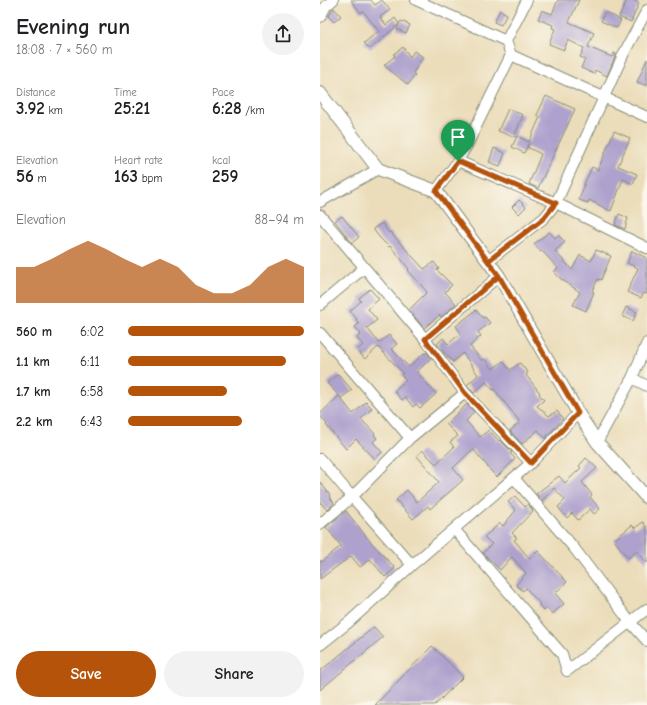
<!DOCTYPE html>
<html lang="en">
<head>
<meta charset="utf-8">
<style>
	:root { --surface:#fff; --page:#f2f2f2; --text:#202124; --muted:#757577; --accent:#b45309 }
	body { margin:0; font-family:"Comic Neue",sans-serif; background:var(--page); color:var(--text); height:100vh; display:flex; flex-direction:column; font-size:15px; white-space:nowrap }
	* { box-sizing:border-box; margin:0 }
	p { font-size:13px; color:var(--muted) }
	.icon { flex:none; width:22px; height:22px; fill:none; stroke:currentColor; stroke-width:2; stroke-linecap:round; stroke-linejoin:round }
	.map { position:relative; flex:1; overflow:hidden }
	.side { display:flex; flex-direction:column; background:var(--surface); width:320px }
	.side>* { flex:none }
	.pin { position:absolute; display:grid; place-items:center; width:34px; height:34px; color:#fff; margin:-41px -17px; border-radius:50% 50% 50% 0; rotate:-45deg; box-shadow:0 0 4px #0007 }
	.pin .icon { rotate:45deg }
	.round { display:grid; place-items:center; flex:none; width:42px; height:42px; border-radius:21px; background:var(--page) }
	.summary { display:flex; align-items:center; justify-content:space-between; height:68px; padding:0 16px }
	h1 { font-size:22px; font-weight:700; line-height:30px }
	.metrics { display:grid; grid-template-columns:repeat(3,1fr); gap:6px; height:68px; padding:4px 16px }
	.metrics div { display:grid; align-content:center }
	.metrics b { font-size:17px; font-weight:700 }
	.metrics small { font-size:11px; font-weight:400 }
	.metrics p { font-size:11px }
	.chart { height:112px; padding:8px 16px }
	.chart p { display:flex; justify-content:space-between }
	.chart svg { width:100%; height:72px; margin-top:4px; fill:var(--accent); opacity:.7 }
	.action { display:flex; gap:8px; margin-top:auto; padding:8px 16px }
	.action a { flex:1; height:46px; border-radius:24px; background:var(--accent); color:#fff; font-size:16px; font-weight:700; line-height:46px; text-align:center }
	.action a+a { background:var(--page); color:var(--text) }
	ul { padding:0 16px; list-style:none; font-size:13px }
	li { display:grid; grid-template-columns:64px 48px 1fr; align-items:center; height:30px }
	li i { height:10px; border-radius:5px; background:var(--accent) }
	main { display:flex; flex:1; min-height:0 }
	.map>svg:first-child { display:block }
	.building { fill:#aea1cd }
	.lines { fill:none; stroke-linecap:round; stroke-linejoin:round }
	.minor-casing { stroke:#858d77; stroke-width:12 }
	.tertiary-casing { stroke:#858d77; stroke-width:14 }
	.minor { stroke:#fff; stroke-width:10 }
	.tertiary { stroke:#fff; stroke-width:12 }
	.route-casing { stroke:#fff; stroke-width:8 }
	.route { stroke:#b45309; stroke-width:5 }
</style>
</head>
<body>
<main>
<section class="side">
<div class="summary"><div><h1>Evening run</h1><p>18:08 · 7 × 560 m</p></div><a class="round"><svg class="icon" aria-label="share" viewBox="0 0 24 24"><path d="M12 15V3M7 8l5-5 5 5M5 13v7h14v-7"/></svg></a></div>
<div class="metrics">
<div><p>Distance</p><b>3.92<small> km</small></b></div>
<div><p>Time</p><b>25:21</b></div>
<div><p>Pace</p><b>6:28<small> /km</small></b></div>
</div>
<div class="metrics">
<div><p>Elevation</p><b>56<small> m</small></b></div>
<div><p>Heart rate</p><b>163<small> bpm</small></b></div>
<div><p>kcal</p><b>259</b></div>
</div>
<div class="chart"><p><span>Elevation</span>88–94 m</p>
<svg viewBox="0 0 160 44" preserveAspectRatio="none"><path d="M0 44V22L10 22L20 17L30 11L40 6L50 11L60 17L70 22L80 17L90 22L100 33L110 38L120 38L130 33L140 22L150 17L160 22V44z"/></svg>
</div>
<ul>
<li><b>560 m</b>6:02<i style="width:100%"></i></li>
<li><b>1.1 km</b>6:11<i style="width:90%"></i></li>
<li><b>1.7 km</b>6:58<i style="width:56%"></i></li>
<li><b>2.2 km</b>6:43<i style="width:65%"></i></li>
</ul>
<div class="action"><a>Save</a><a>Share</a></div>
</section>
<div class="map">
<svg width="327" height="705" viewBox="0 0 327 705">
	<rect width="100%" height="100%" fill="#fbf7ec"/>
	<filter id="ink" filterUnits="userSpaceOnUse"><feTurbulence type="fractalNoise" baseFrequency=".025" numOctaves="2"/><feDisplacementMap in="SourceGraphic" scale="8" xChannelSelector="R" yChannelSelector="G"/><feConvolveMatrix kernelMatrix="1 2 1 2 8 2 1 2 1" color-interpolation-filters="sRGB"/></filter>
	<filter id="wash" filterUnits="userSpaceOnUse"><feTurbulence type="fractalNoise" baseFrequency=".012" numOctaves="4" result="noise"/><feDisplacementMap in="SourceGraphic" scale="16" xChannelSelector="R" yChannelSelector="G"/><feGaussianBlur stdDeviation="0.9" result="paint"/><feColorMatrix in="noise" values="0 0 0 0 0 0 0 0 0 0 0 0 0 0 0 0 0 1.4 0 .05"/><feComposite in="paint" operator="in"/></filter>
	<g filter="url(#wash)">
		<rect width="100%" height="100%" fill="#ebddba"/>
		<g id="blocks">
			<path class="building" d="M31,0H51L55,5L62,0L70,10L60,17L66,25L75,18L79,24L81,21L90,25L86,33L77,29L79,24L50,49L44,43L59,31L43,11L41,13Z
				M238,0H259L249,22L274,33L268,47L292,57L294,53L296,54L287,76L275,70L274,74L261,68L265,59L260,57L264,48L248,40L244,50L229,44L235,29L232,28L233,25L218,19L222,10L232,14Z
				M307,0H313L319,3L311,22L299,17Z
				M14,8L21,16L14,22L8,16Z
				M180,10L187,14L181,25L174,22Z
				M285,12L301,20L297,28L281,21Z
				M83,47L90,57L94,51L103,57L93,73L95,75L88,85L64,65L75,56L74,54Z
				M327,59V86L317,82Z
				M226,96L255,109L218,188L209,184L221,154L207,147L209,143L204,153L192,147L197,136L209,142L220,117L217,115Z
				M188,109L203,115L194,137L178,131Z
				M294,131L310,138L298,166L317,174L313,184L303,179L291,211L269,200L268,203L259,200L265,182L272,167L278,170Z
				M174,148L185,153L180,166L169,162Z
				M199,200L206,207L199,214L192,207Z
				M299,214L308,218L305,229L295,225Z
				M22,216L39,237L32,243L15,221Z
				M62,223L69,233L70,232L104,269L114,262L119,269L117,270L132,285L125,292L136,304L121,317L120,315L104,328L89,310L107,292L88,270L89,269L81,259L70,246L69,247L60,238L53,229Z
				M229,232L235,238L238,235L245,242L235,251L252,270L260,255L271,261L276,250L291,256L281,280L278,279L272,291L274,292L266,311L253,305L260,292L241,279L234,272L238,268L222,251L221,252L214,244Z
				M312,251L327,258V294L324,293L321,298L307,292L318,268L307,263Z
				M50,289L59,299L48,309L57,320L47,328L59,343L69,335L77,344L71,349L89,367L104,353L105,354L107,352L111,358L97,372L116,394L100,408L96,404L93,407L85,397L82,400L74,391L86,380L81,375L83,373L58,347L45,359L37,350L43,345L37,338L41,334L35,327L39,324L36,320L37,319L30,311L41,301L39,298Z
				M306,307L317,312L313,321L302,316Z
				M156,310L163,318L165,317L170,323L158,332L161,336L150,346L162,361L164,359L173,369L183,361L190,370L200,363L208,373L206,375L220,393L219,394L224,400L217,406L229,416L237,411L243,419L225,438L218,430L202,444L190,431L200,422L174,389L173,390L166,382L154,393L147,385L158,375L143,353L133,362L125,354L117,344L123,338L128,344L141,333L136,326Z
				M18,374L32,390L21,398L19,396L33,414L46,402L52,408L41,419L55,434L54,435L57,438L53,442L62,452L55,459L36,439L26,449L6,425L7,424L0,416V414L19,396L7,383Z
				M147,404L154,412L146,421L160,437L169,430L179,441L180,440L192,452L190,453L195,459L177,477L168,468V467L153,449L133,468L143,480L110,509L108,506L93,519L76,500L87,490L97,502L119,482L97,456L102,450L116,464L134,447L130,442L138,436L126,424Z
				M266,458L277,468L262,482L272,495L270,497L280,509L274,514L270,509L258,520L252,513L247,518L238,507L245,500L234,488L222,501L216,494L239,476L245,483L261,468L259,466Z
				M0,482L10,495L9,496L14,503L7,510L1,503H0Z
				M195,496L205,507L208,504L213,511L192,533L197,538L194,540L210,559L218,551L247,582L235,593L244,604L232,614L227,608L224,611L219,605L220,604L206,588L203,591L196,585L206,573L192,557L180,570L163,553L172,544L164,537L180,523L183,526L196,510L188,502Z
				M26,511L49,540L75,568L65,577L50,559L40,567L31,556L0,579V560L1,562L21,546L6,527Z
				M323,522L327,528V563L317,551L308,558L294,540L312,525L315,528Z
				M54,627L63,637L0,690V671Z
				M112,646L143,677L115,705H55Z"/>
		</g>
	</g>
	<g filter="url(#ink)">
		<use href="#blocks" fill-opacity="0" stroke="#858d77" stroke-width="1"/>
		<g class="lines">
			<defs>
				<path id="minor" d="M96,0L186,41
					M0,17L6,6L13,0
					M191,55L327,117
					M138,161L236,203L327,248
					M116,191L138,161L148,143L191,55L186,41L207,0
					M0,202L58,169
					M0,215L105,339L145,393L211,463
					M168,261L224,218L236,203L304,53L327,10
					M0,305L44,268
					M0,333L90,438
					M105,339L179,276
					M312,378L327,386
					M277,442L312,378L327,343
					M0,459L32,497L92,565
					M194,478L254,548L310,622L327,641
					M0,524L32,497L90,438L145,393
					M134,529L242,654L247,671L327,609
					M0,645L29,622L92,565L211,463L258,413"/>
				<path id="tertiary" d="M0,93L58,169L116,191L179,276L258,413L277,442L327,498"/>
			</defs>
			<use href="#minor" class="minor-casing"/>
			<use href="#tertiary" class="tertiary-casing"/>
			<use href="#minor" class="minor"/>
			<use href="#tertiary" class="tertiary"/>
		</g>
	</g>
	<g class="lines" filter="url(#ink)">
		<defs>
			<path id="route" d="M138,161L116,191L179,276L258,413L211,463L145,393L105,339L179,276L168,261L224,218L236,203L138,161"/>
		</defs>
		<use href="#route" class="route-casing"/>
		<use href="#route" class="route"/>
	</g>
</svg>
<div class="pin" style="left:138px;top:161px;background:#1e9e55"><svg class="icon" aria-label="arrive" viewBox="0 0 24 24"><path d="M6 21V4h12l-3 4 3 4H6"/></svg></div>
</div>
</main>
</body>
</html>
